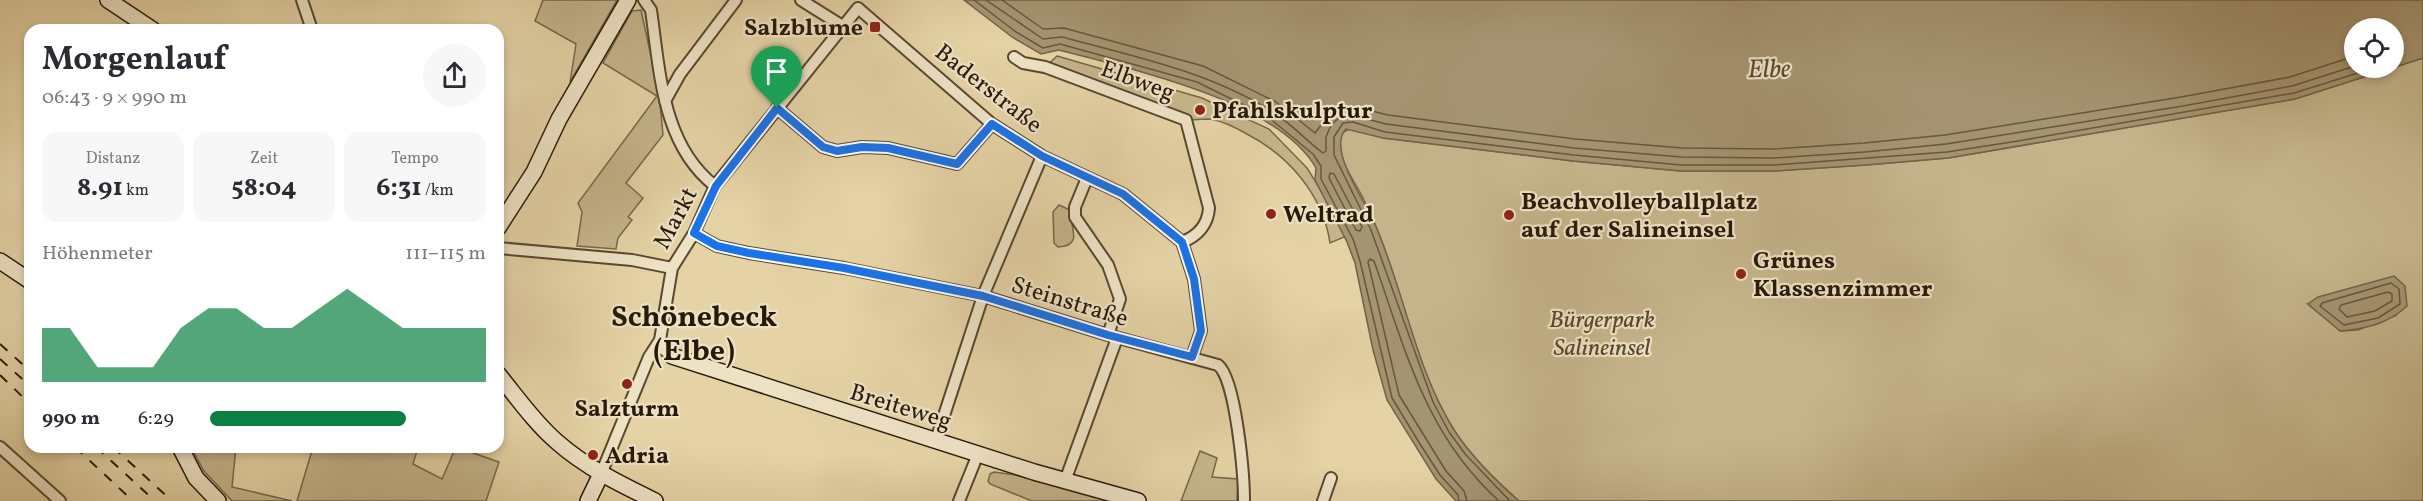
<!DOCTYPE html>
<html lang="de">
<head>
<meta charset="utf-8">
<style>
	:root { --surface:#fff; --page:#f7f7f7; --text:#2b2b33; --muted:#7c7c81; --accent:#0b8043 }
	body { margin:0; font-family:Vollkorn,serif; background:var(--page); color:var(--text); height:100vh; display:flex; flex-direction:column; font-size:22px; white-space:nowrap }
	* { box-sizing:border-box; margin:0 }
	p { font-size:20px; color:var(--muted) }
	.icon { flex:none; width:33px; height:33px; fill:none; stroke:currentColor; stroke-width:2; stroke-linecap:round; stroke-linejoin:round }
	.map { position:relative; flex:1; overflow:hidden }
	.side { position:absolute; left:24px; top:24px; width:480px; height:429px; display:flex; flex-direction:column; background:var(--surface); border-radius:18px; box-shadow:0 3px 9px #0003 }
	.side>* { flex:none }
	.buttons { position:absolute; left:2344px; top:18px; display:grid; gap:12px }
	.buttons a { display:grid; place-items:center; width:60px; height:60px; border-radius:50%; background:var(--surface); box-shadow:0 3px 9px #0003; font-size:30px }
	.pin { position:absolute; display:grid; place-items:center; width:51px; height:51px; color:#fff; margin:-62px -26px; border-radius:50% 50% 50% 0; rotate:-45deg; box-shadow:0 0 6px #0007 }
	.pin .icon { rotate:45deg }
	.round { display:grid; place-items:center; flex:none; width:63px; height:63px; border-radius:32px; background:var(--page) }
	.overview { display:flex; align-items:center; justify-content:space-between; height:102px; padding:0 18px }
	h1 { font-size:33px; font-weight:700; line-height:45px }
	.figures { display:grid; grid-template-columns:repeat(3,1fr); gap:9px; height:102px; padding:6px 18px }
	.figures div { display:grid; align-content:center; border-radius:15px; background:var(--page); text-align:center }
	.figures b { font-size:26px; font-weight:700 }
	.figures small { font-size:16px; font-weight:400 }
	.figures p { font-size:16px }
	.chart { height:168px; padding:12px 18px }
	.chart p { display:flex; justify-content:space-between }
	.chart svg { width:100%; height:108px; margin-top:6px; fill:var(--accent); opacity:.7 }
	ul { padding:0 18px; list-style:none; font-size:20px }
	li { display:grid; grid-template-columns:96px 72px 1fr; align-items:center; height:45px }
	li i { height:15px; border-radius:8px; background:var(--accent) }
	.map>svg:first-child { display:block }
	.green { fill:#c5b48b; stroke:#76674a; stroke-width:1.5; fill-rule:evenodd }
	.water { fill:#a59471; stroke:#736347; stroke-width:1.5; fill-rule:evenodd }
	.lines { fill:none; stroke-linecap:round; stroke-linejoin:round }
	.shore { stroke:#66573d; stroke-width:1.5 }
	.street-casing { stroke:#574830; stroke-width:14 }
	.secondary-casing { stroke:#281a09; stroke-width:18 }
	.street { stroke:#eee2c5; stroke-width:10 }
	.secondary { stroke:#eee2c5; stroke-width:15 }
	.rail { stroke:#281a09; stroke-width:2; stroke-dasharray:10 10; stroke-linecap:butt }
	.route-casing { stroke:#fff; stroke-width:12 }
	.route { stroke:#1a73e8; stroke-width:8 }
	.poi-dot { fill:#8f2418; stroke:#eee2c5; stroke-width:2 }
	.labels { text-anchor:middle; stroke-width:4.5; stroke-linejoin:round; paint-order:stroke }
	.poi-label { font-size:24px; font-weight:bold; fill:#281a09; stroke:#eee2c5; text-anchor:start }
	.street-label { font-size:24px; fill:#281a09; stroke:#eee2c5 }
	.park-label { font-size:24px; font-style:italic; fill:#574830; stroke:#eee2c5 }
	.water-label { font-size:26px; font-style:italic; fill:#5a4b33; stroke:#eee2c5 }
	.district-label { font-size:30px; font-weight:bold; fill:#281a09; stroke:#eee2c5 }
</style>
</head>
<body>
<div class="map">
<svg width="2423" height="501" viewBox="0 0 2423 501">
	<rect width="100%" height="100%" fill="#e5d3a6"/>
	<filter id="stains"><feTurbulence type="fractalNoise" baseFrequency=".00333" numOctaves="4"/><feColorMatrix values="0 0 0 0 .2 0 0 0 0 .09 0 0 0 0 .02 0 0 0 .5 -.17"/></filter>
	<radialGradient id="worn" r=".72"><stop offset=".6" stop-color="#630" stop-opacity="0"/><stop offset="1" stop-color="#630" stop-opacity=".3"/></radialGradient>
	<path class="green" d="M543,0H617L570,82L576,44L535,21Z
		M641,10L659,93L663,135L626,183L643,198L628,217L632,220L618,238L616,249L577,246L582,212L578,203L657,96L603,63L632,11Z
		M1057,56L1202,98L1269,129L1307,168L1349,235L1330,243C1323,194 1287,154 1245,133C1234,127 1223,121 1210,119C1202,119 1194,120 1186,120L1045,67Z
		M2423,58V501H1519C1495,480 1471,457 1454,430C1410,360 1401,273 1364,200C1354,179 1334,157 1342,133L1351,128L1383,138L1573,161L1681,171H1774L1866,165L1948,158L2295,99ZM2308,304L2397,315L2358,330L2341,331Z
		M1059,205L1070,210C1070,227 1084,246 1058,247L1054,243L1053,212Z
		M191,447H236L232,487L292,501H232L204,471Z
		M313,447H418L413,464L442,479L456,447L499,462L486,501H297Z
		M1200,451L1217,458L1212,477L1238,479L1237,501H1181Z
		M994,472L1016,475L1112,501H1032L990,484L988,481L990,474Z"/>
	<path class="water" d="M964,0H2423V58L2295,99L1948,158L1866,165L1774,171H1681L1573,161L1383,138L1346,129C1327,149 1364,199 1373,220C1404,288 1414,366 1454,430C1471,456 1495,480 1519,501H1456L1436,479L1387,400L1373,350L1355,263L1347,242L1315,180L1316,168C1277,100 1130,69 1059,50L1041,54L1012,37ZM2355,28H2394V68H2355Z
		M2394,276L2405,286L2407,306C2388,324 2365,329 2340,331L2308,304L2318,297Z"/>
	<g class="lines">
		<path class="shore" d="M974,0L1016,32L1043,48L1060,44L1197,82L1268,117L1313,154L1321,166V179L1353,239L1360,261L1392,398L1420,444L1440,475L1458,495L1459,501
			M986,0L1043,39L1062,37C1133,56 1206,71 1270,110C1290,122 1305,140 1323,153L1326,151V137L1331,125L1340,117L1351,115L1386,124L1574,148L1682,157L1773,158L1865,152L1946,144L2183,106L2292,86L2355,66
			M1002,0L1043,29L1064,28L1203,66L1276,102L1315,133L1332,111L1352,106L1388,115L1575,139L1682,148L1773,149L1864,143L1945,135L2181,97L2290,77L2355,56
			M1330,173L1334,174L1362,227L1360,231L1356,230L1329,178Z
			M2391,283L2399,289L2400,304L2378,318L2344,325L2320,306L2322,303Z
			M2388,292L2392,294V301L2375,311L2347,317L2339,309L2341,305Z
			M1467,501L1464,491L1446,471L1399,395L1368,262L1370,259L1374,261C1406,351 1425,434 1499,501
			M1510,501L1466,455L1449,432L1433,402L1371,230L1334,155V137L1343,123L1353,122L1385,132L1574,155L1681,165H1774L1947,152L2018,141L2294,93L2374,68"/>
		<defs>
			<path id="street" d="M302,0L312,30
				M644,0L651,10C660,72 662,145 715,186
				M801,0L844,27
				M1014,57L1023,63L1045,67L1186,120L1209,208C1208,224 1198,236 1182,242
				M665,101L680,74L736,0
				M777,108L823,147L837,151L862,147L888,148L957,164L992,124
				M1087,178L1075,207V217L1108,265L1120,299L1108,335
				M694,233L717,246L749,253L844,268L983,296L1108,335L1218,365C1236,379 1244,476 1244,501
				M498,248L632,260L672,268
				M672,356L664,350L660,340L672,268L694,233L715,186L858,8L992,124L1042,156L1123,194L1182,242L1194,279L1201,331L1192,357
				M936,440L983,296L1042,156
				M0,447L60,501
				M601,474L649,357L660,340
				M1065,481L1117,338
				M959,501L978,454
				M1323,501L1331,478"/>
			<path id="secondary" d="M108,0L153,30
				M498,228L534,172L559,119L628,0
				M0,261L30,281
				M672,356L1034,472L1138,501
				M498,374C516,396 534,422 556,441C585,467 620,484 655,501
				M180,447L196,478L218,501
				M588,501L601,474"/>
		</defs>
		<use href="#street" class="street-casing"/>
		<use href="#secondary" class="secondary-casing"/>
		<use href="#street" class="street"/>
		<use href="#secondary" class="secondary"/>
		<path class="rail" d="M0,344L30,371
			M0,359L30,386
			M0,375L30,404
			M75,447L133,501
			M96,447L155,501
			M113,447L172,501"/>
	</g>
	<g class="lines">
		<defs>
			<path id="route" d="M777,108L823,147L837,151L862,147L888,148L957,164L992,124L1042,156L1123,194L1182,242L1194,279L1201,331L1192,357L1108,335L983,296L844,268L749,253L717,246L694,233L716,186Z"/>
		</defs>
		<use href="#route" class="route-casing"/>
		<use href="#route" class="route"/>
	</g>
	<g class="poi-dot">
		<rect x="869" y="21" width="12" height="12" rx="3"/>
		<circle cx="1200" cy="110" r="6"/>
		<circle cx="1271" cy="214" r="6"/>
		<circle cx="1509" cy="215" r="6"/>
		<circle cx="1741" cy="274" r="6"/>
		<circle cx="627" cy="384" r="6"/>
		<circle cx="593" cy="455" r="6"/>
	</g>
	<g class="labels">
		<g class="poi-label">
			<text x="863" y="35" text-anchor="end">Salzblume</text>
			<text x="1212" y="118">Pfahlskulptur</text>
			<text x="1521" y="209">Beachvolleyballplatz<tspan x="1521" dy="28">auf der Salineinsel</tspan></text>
			<text x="1283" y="222">Weltrad</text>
			<text x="1753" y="268">Grünes<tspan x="1753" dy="28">Klassenzimmer</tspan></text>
			<text x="627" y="416" text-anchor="middle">Salzturm</text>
			<text x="605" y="463">Adria</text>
		</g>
		<g class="street-label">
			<text transform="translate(1138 80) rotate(20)" y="8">Elbweg</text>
			<text transform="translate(989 88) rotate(38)" y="8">Baderstraße</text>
			<text transform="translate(675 218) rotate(-62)" y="8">Markt</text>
			<text transform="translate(1070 301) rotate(17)" y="8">Steinstraße</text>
			<text transform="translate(901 406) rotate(17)" y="8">Breiteweg</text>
		</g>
		<g class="park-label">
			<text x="1602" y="327">Bürgerpark<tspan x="1602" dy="28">Salineinsel</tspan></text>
		</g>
		<g class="water-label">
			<text transform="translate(1769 68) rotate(-1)" y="9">Elbe</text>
		</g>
		<g class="district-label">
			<text x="694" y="326">Schönebeck<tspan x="694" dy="34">(Elbe)</tspan></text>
		</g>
	</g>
	<rect width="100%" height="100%" filter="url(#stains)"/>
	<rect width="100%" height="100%" fill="url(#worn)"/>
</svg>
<div class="buttons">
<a><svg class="icon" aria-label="locate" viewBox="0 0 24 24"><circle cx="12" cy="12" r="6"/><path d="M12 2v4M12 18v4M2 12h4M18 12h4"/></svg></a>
</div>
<div class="pin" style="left:777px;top:108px;background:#1e9e55"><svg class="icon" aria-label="arrive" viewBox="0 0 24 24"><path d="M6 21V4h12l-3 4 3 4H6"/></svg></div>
<section class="side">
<div class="overview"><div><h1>Morgenlauf</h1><p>06:43 · 9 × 990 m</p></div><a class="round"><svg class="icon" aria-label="share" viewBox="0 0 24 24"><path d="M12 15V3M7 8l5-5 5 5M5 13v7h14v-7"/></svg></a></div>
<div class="figures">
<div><p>Distanz</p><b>8.91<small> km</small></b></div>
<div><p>Zeit</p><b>58:04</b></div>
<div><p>Tempo</p><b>6:31<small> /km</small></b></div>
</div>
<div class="chart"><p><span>Höhenmeter</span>111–115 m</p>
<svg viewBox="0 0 160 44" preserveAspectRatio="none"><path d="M0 44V22L10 22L20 38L30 38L40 38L50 22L60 14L70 14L80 22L90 22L100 14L110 6L120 14L130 22L140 22L150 22L160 22V44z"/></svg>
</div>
<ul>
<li><b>990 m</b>6:29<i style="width:71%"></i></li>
</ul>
</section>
</div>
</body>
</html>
